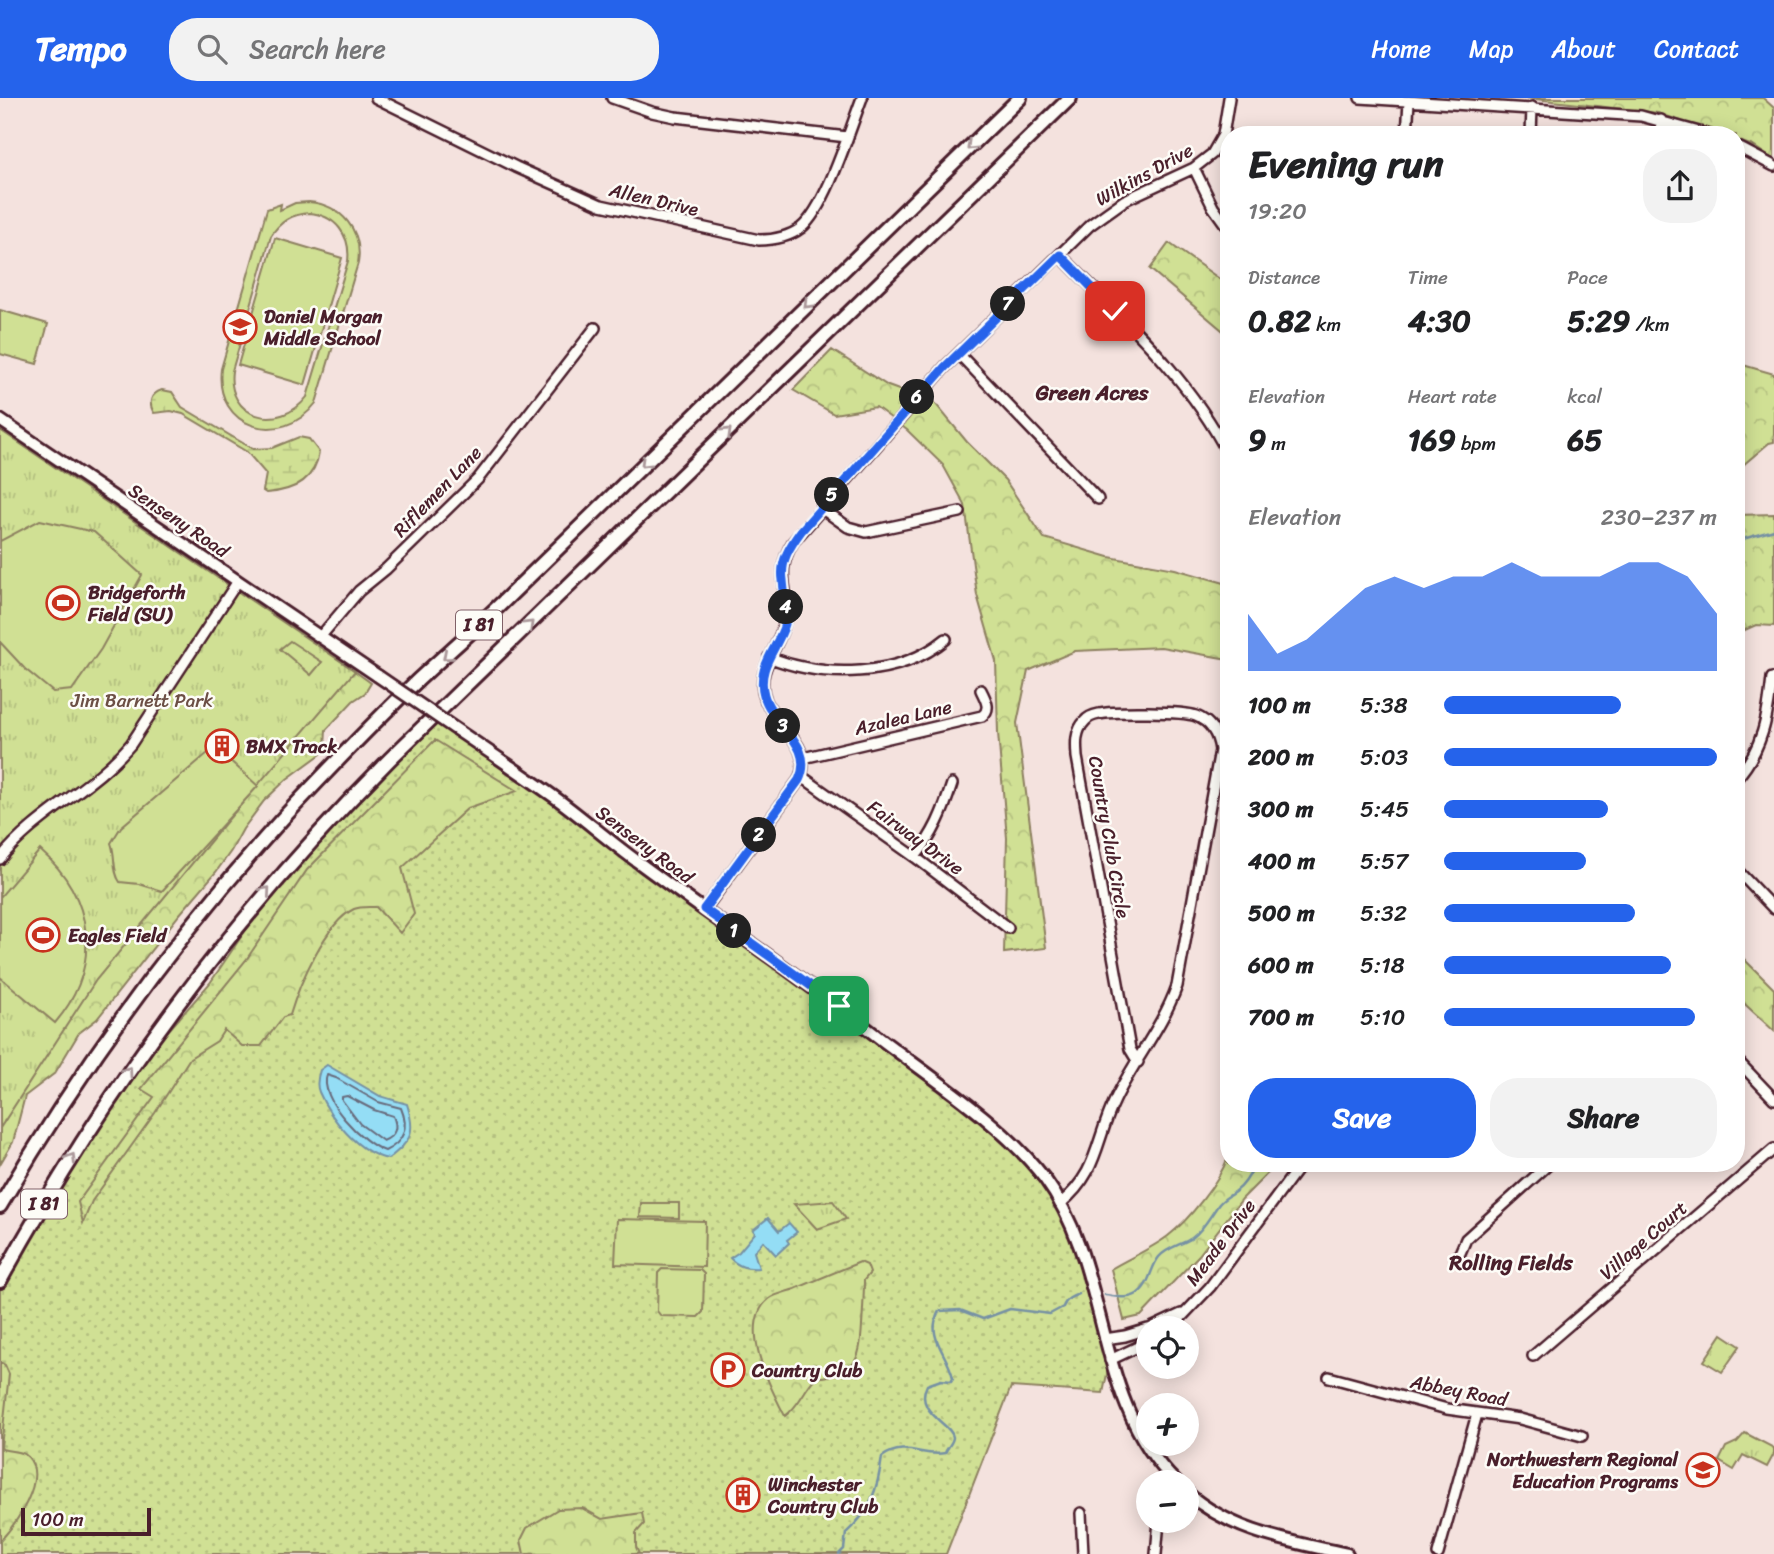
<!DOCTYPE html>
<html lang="en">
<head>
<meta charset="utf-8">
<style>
	:root { --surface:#fff; --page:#f2f2f2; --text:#202124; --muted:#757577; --accent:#2563eb }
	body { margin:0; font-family:Sriracha,sans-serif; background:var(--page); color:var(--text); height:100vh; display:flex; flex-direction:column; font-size:26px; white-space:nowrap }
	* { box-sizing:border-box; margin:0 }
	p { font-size:23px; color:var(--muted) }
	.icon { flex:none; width:38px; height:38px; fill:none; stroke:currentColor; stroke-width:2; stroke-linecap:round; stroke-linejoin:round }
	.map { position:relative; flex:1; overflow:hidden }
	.sheet { position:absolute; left:1220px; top:28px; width:525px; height:1046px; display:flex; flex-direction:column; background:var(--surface); border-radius:28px; box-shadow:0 4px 18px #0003 }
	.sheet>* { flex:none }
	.tools { position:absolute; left:1136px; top:1218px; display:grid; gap:14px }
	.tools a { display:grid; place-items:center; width:63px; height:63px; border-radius:50%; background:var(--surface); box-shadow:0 4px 18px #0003; font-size:35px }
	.scale { position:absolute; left:21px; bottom:18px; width:130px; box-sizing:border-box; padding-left:7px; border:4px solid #4a1f2b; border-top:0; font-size:19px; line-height:24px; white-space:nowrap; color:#4a1f2b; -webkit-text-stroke:5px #fdfcf7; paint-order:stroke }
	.pin { position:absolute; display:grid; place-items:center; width:60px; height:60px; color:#fff; margin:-30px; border-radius:14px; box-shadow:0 4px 10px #0006 }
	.km { position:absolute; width:35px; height:35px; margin:-18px; border-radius:50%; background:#222; color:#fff; font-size:19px; line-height:35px; text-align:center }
	.round { display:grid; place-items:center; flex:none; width:74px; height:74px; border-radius:28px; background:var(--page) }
	.summary { display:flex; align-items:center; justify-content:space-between; height:119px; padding:0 28px }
	h1 { font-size:38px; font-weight:700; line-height:52px }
	.figures { display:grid; grid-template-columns:repeat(3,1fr); gap:10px; height:119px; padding:7px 28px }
	.figures div { display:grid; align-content:center }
	.figures b { font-size:30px; font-weight:700 }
	.figures small { font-size:19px; font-weight:400 }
	.figures p { font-size:19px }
	.chart { height:196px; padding:14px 28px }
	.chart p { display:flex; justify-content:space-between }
	.chart svg { width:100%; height:126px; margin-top:7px; fill:var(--accent); opacity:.7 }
	.button { display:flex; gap:14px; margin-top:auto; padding:14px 28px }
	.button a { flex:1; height:80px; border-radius:28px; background:var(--accent); color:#fff; font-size:28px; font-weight:700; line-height:80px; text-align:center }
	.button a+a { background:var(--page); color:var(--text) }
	ul { padding:0 28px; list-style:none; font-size:23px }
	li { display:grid; grid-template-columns:112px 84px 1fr; align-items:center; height:52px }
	li i { height:18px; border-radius:9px; background:var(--accent) }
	header { display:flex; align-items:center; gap:42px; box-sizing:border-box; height:98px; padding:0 35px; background:var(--accent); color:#fff }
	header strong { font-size:33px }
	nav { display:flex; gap:38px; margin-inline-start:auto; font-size:24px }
	.search { width:490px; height:63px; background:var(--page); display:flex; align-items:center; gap:18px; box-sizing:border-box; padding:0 24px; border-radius:28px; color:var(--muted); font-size:26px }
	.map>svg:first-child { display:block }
	.grass { fill:url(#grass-dots); stroke:#8d8060; stroke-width:2 }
	.forest { fill:url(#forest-crowns); stroke:#8d8060; stroke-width:2 }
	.wetland { fill:url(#wetland-marsh); stroke:#8d8060; stroke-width:2 }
	.park { fill:url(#park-tufts); stroke:#8d8060; stroke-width:2 }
	.garden { fill:#d0e094; stroke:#8d8060; stroke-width:2; fill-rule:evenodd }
	.water { fill:#94ddf5; stroke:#7691a4; stroke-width:2 }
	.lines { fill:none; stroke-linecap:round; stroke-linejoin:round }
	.shore { stroke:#686b7c; stroke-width:2 }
	.stream { stroke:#7691a4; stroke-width:2.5 }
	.minor-casing { stroke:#4a1f2b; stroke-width:14 }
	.major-casing { stroke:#4a1f2b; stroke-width:16 }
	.highway-casing { stroke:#4a1f2b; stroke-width:18 }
	.minor { stroke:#fdfcf7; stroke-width:9 }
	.major { stroke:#fdfcf7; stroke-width:10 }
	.highway { stroke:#fdfcf7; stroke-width:12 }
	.major-bridge-casing { stroke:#4a1f2b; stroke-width:16; stroke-linecap:butt }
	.major-bridge { stroke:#fdfcf7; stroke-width:10 }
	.oneway { stroke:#ac999b }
	.route-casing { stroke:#fff; stroke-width:14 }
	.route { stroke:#2563eb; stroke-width:9 }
	.labels { text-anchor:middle; stroke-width:5; stroke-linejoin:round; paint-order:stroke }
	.shield { fill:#fdfcf7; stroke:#806168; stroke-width:2 }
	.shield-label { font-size:18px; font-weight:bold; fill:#4a1f2b }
	.street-label { font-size:19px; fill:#4a1f2b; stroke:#fdfcf7 }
	.poi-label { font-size:19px; font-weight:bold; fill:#4a1f2b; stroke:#fdfcf7; text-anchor:start }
	.park-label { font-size:19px; fill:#6c4f45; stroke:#fdfcf7 }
	.neighbourhood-label { font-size:21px; font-weight:bold; fill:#4a1f2b; stroke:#fdfcf7 }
</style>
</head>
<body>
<header>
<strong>Tempo</strong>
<div class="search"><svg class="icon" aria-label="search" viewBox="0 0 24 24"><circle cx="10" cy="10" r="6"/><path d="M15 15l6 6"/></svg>Search here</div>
<nav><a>Home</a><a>Map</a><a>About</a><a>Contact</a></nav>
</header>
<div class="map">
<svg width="1774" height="1456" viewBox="0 0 1774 1456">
	<defs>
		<pattern id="grass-dots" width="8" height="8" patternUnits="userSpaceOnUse" patternTransform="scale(1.75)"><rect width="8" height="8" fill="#d0e094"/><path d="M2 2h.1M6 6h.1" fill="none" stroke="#b4c080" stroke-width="1.8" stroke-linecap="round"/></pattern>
		<pattern id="forest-crowns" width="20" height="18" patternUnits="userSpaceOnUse" patternTransform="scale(1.75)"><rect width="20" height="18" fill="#d0e094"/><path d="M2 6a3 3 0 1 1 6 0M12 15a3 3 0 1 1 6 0" fill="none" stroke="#b4c080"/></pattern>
		<pattern id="wetland-marsh" width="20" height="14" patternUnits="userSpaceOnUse" patternTransform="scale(1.75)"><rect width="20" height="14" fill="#d0e094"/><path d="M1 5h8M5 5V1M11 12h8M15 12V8" fill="none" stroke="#b4c080"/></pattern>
		<pattern id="park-tufts" width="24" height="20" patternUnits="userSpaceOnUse" patternTransform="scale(1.75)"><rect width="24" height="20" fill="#d0e094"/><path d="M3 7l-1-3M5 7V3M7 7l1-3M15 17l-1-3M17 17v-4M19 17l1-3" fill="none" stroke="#b4c080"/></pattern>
	</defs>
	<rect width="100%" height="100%" fill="#f4e2de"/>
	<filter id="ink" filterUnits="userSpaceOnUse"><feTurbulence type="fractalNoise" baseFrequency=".0143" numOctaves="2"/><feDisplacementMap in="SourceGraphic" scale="14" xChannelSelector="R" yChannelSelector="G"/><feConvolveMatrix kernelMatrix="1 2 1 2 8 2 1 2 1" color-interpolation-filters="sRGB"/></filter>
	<g filter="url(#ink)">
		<path class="grass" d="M435,618L811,889L1025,1059L1077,1141L1110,1262L1103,1295L1011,1289L946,1456H0V1185L107,1003L210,885L291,765Z"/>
		<path class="forest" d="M1526,0H1763L1774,10V62L1753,48L1736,42V37H1720L1658,15Z
			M1169,145L1228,187V237L1150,171Z
			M832,252L888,288L935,305L967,344L1005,382L1044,440L1109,459L1175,471L1228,486V561L1161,549L1075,553L1028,573L1017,625L1046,850L1004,855L1007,740L998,635L996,563L977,497L965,407L943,367L907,332L876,309L834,316L793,292Z
			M1736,265L1774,276V344L1769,345L1736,373Z
			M1774,416V528L1756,527L1736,536V417Z
			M342,564L371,585L365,595L353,603L326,632L325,649L321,656L287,681L264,703L243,731L231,753L216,774L179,817L97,921L79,935L55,975L25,998L13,1044L0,1066V998Z
			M435,642L517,693L468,710L402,770L414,816L400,835L376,809C369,809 361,808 354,811C325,825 299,887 290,917L283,919L261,948H242L224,932L217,943L190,960L155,1015L92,1103L83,1125L78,1104L154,999L141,991L246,862L307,772Z
			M1736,853L1774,891V933L1736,898Z
			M1228,1059V1066H1277L1242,1101L1199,1157L1141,1218L1124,1222L1111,1171C1129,1160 1151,1151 1168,1138C1189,1122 1219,1084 1228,1059Z
			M860,1164L867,1167L870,1175L864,1182C864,1197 863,1212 862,1227C860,1265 855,1276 815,1280C803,1293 800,1307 785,1318C771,1291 737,1227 769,1201C775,1196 787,1194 795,1191C816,1182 838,1173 860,1164Z
			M0,1264L5,1267L9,1276L1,1349L2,1351C11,1354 22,1352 28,1359C48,1381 15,1427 0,1443Z
			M582,1410L602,1421L642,1415L644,1426L636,1435V1449L639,1456H524L521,1442L527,1430L558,1411Z"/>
		<path class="wetland" d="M162,292L172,294L182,309L253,351L272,350L299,339L309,341L319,354C315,383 293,393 266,395L263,393L266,376L247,354L183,316L171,313L154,315C148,305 150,296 162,292Z"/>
		<path class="park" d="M0,332L355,573L227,723L96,882L0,1030Z
			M833,1103L846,1121L817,1131L794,1106Z
			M1722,1236L1740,1248L1722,1274L1704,1263Z
			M1745,1335L1774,1350V1356L1767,1369L1743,1357L1734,1372L1719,1363L1726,1349L1737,1344Z"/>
		<path class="garden" d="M309,104C342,107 363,133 358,165L316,305C281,351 214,330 221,271L267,111L281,106L280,112L295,105ZM309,115C335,117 351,137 348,163L307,299C279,335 226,320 232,273L271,138C280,123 292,116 309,115Z
			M275,140L342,160L305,287L238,267Z
			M0,212L48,226L37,266L0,256Z
			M40,422L94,434L142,477L101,551L72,592L53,594L25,571L0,544V443Z
			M290,543L322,564L311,577L280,551Z
			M215,649L258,688L162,793L139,786L120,784C112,773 116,758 111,745L121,729Z
			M40,752C94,799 103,869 55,925L0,879V799Z
			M641,1105H679V1120L640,1119Z
			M617,1121L705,1123L704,1169L615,1166Z
			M662,1171L700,1172L704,1176L703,1214L698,1219L661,1218L657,1213L658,1175Z"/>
		<path class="water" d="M327,967L380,998L407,1006C416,1035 412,1042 388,1061C358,1055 330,1020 319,994C316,987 318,978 320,972Z
			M768,1120L779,1133L789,1125L797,1134L787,1142L789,1145L776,1157L763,1143L754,1154L759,1170C747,1171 738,1169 730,1160L739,1154L755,1135L753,1132Z"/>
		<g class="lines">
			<path class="shore" d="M327,977L336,980L378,1004L401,1010C409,1029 404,1044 385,1053C363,1046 318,1000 327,977Z
				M347,998L374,1012L393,1018C398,1029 396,1038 383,1043L360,1026L342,1002V999Z"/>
			<path class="stream" d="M1736,443L1774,432
				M1105,1197C1115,1198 1127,1202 1137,1196C1150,1188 1150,1170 1159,1159C1168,1149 1181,1147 1192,1140C1204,1131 1210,1118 1219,1106C1224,1100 1231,1097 1236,1093C1245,1087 1251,1075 1255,1066
				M839,1456L844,1451L846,1435C870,1414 878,1391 882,1359C906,1342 922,1360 945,1355C947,1349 953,1345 953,1339C952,1326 913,1314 927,1287L941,1282L951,1283L953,1280C948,1255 925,1240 939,1213L960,1212L983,1221L1010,1211L1050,1216L1063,1209C1066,1201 1071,1199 1079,1196"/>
			<defs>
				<path id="minor" d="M376,0L516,69L601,107L759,142C775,142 789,139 801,130C826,110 850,31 862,0
					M612,0L652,14L675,19L847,39
					M1360,0L1641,18L1710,37
					M1407,37L1409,3
					M1531,37L1532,9
					M1660,37L1661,22
					M1736,48L1774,68
					M1194,70L1213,109L1228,130
					M1060,157C1121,219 1188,277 1228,356
					M959,256L1098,401
					M821,410L848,429L866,434L960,414
					M320,539L359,493L386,471L478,381L595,230
					M769,559C823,581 899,580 946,541
					M803,660L982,618C992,611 985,601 981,592
					M1217,669L1228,668
					M801,678L915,759L1008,830
					M1736,681C1763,651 1768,618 1772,580
					M915,759C934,736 943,714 952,686
					M0,761C37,715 93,691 131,646L238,483
					M1736,771L1774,811
					M704,812L799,682C815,649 778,630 766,603C753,572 780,551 785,522C791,491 773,477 793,444L945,269L1090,127L1125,102L1194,70L1212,56L1223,37L1229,0
					M1736,961L1774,1001
					M1060,1106C1099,1074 1095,1043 1115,1002C1134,962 1162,930 1177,888L1220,652C1218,637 1211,624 1196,618C1184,613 1113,613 1099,616C1094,617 1088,619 1085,623C1075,633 1076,646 1077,659L1130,951L1138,964
					M1460,1155L1466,1141L1549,1066
					M1151,1230L1181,1216
					M1171,1230L1210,1189L1301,1066
					M1105,1241L1125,1238L1148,1231
					M1533,1258L1774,1051
					M1110,1262L1148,1244
					M1329,1279L1447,1311L1520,1321L1582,1338
					M1081,1415L1083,1456
					M1156,1456L1159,1423
					M1438,1456L1477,1316"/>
				<path id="major" d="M0,322L378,578
					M460,634C491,655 522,676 553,698C582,719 609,743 638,764C719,824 802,880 882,942C935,982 1005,1028 1045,1081C1112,1172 1092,1302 1176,1384
					M1186,1394C1233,1435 1289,1443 1347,1456"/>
				<path id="highway" d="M0,1108C81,969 176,838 284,719C327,673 371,627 417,583C445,557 475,531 503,504L1020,0
					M0,1183C107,988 233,819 390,661L1070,0"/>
			</defs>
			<use href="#minor" class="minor-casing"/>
			<use href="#major" class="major-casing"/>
			<use href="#highway" class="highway-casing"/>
			<use href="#minor" class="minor"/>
			<use href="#major" class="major"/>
			<use href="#highway" class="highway"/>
			<defs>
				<path id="major-bridge" d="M378,578L460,634"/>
			</defs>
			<use href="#major-bridge" class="major-bridge-casing"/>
			<use href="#major-bridge" class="major-bridge"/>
		</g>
		<defs><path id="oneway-chevron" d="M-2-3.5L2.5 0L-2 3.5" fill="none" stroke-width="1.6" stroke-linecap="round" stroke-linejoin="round" transform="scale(1.75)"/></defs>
		<g class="oneway">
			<use href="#oneway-chevron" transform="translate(971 48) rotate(136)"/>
			<use href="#oneway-chevron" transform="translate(808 206) rotate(136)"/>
			<use href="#oneway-chevron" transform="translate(727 334) rotate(-44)"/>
			<use href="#oneway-chevron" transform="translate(645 365) rotate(136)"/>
			<use href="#oneway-chevron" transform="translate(529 527) rotate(-44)"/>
			<use href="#oneway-chevron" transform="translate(447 558) rotate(139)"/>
			<use href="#oneway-chevron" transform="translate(266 793) rotate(-49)"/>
			<use href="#oneway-chevron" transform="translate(128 973) rotate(-55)"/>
			<use href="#oneway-chevron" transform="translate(71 1060) rotate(-58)"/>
		</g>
	</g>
	<g class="lines" filter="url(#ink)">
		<defs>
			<path id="route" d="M839,908L704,811L799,682C816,647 772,627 764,597C756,569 778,550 785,526C788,511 784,497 783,482C780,463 790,448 801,433L945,269L1060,157L1115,213"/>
		</defs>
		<use href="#route" class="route-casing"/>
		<use href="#route" class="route"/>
	</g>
	<defs>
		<symbol id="school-ring" viewBox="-11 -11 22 22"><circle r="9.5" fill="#fdfcf7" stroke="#c8321e" stroke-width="1.5"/><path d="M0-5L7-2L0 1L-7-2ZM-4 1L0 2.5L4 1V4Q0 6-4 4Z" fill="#c8321e"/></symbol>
		<symbol id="stadium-ring" viewBox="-11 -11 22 22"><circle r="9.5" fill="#fdfcf7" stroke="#c8321e" stroke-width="1.5"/><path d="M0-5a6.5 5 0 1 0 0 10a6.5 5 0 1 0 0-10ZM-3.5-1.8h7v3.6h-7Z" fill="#c8321e"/></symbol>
		<symbol id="building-ring" viewBox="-11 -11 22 22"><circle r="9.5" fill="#fdfcf7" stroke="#c8321e" stroke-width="1.5"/><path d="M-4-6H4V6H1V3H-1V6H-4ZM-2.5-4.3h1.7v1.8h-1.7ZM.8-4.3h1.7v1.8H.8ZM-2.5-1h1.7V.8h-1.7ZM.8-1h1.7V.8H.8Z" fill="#c8321e"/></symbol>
		<symbol id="parking-ring" viewBox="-11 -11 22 22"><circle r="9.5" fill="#fdfcf7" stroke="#c8321e" stroke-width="1.5"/><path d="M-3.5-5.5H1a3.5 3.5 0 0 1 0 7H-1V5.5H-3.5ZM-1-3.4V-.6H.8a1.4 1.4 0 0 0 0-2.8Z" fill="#c8321e"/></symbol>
	</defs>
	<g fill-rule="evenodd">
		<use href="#school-ring" x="221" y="210" width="38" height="38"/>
		<use href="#stadium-ring" x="44" y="486" width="38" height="38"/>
		<use href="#building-ring" x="203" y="629" width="38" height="38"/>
		<use href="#stadium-ring" x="24" y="818" width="38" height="38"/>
		<use href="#parking-ring" x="709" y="1253" width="38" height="38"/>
		<use href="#school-ring" x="1684" y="1353" width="38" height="38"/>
		<use href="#building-ring" x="724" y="1378" width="38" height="38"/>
	</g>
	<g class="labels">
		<g class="shield">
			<rect x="456" y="512.5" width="46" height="29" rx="5"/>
			<rect x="21" y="1091.5" width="46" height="29" rx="5"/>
		</g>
		<g class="shield-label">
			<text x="479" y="533">I 81</text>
			<text x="44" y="1112">I 81</text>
		</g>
		<g class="street-label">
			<text transform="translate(1144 76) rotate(-29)" y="7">Wilkins Drive</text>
			<text transform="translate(654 101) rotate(13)" y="7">Allen Drive</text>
			<text transform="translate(437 393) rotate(-46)" y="7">Riflemen Lane</text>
			<text transform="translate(179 422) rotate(34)" y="7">Senseny Road</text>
			<text transform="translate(903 619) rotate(-13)" y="7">Azalea Lane</text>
			<text transform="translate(916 739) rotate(36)" y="7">Fairway Drive</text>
			<text transform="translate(1110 739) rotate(80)" y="7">Country Club Circle</text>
			<text transform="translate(645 746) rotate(37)" y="7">Senseny Road</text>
			<text transform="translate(1643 1142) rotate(-41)" y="7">Village Court</text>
			<text transform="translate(1220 1144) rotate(-53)" y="7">Meade Drive</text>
			<text transform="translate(1459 1292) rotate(11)" y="7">Abbey Road</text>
		</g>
		<g class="poi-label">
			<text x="264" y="225">Daniel Morgan<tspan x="264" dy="22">Middle School</tspan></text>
			<text x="88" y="501">Bridgeforth<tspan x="88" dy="22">Field (SU)</tspan></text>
			<text x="246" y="655">BMX Track</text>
			<text x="68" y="844">Eagles Field</text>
			<text x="752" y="1279">Country Club</text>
			<text x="1678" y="1368" text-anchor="end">Northwestern Regional<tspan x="1678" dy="22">Education Programs</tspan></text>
			<text x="768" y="1393">Winchester<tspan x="768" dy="22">Country Club</tspan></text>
		</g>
		<g class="park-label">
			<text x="142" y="609">Jim Barnett Park</text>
		</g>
		<g class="neighbourhood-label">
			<text x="1092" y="302">Green Acres</text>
			<text x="1511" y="1172">Rolling Fields</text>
		</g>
	</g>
</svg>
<div class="tools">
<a><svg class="icon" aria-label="locate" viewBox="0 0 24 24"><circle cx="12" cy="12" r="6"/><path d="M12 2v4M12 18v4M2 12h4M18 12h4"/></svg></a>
<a>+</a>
<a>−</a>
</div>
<div class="scale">100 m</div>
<div class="pin" style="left:839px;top:908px;background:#1e9e55"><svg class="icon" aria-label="arrive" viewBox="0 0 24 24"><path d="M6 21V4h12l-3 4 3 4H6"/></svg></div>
<div class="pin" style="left:1115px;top:213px;background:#d93025"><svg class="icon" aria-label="check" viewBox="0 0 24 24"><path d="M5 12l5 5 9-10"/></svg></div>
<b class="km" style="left:734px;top:833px">1</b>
<b class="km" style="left:759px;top:737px">2</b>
<b class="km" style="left:783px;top:628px">3</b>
<b class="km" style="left:786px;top:509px">4</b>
<b class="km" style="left:832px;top:397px">5</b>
<b class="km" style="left:917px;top:299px">6</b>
<b class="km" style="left:1008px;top:206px">7</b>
<section class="sheet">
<div class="summary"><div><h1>Evening run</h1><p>19:20</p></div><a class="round"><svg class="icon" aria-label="share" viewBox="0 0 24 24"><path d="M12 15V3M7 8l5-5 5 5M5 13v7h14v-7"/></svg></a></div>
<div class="figures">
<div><p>Distance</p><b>0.82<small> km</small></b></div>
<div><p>Time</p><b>4:30</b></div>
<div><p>Pace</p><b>5:29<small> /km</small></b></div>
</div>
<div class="figures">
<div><p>Elevation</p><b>9<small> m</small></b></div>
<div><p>Heart rate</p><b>169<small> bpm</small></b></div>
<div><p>kcal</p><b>65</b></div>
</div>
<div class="chart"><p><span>Elevation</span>230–237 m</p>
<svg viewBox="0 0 160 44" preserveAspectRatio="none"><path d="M0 44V24L10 38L20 33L30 24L40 15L50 11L60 15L70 11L80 11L90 6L100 11L110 11L120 11L130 6L140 6L150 11L160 24V44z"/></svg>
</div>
<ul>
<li><b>100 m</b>5:38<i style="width:65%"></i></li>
<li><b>200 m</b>5:03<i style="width:100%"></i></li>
<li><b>300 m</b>5:45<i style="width:60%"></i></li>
<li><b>400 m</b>5:57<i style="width:52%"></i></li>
<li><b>500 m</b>5:32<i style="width:70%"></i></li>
<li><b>600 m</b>5:18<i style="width:83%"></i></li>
<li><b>700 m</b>5:10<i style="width:92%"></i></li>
</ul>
<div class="button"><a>Save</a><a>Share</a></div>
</section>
</div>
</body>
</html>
